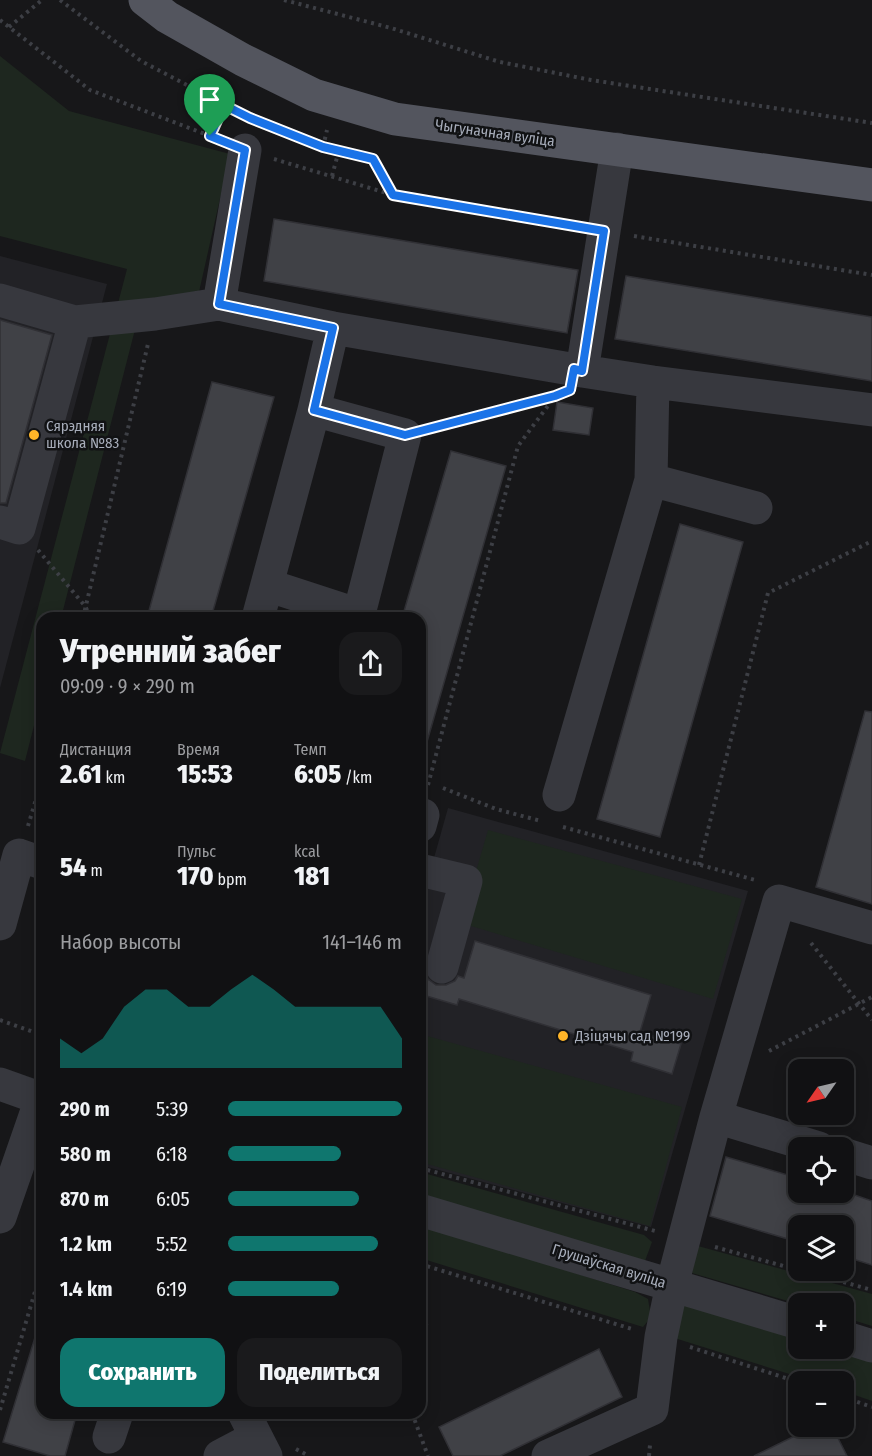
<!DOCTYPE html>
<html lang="ru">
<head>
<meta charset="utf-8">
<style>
	:root { --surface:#111113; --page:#1a1a1c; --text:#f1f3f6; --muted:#9c9da0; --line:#303133; --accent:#0f766e }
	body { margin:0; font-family:"Fira Sans Condensed",sans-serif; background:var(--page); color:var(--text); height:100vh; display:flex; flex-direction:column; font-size:22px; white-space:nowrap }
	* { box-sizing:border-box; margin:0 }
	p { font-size:20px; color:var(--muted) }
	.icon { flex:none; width:33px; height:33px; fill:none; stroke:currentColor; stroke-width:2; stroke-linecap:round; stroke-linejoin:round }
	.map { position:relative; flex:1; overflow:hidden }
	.drawer { position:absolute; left:36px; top:612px; width:390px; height:807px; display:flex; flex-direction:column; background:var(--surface); border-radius:18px; box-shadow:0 3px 15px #0003,0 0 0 2px var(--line) }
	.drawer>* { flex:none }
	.needle { width:39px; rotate:236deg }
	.tools { position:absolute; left:788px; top:1059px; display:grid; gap:12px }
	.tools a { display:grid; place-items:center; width:66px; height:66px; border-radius:12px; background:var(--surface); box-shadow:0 3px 15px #0003,0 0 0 2px var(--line); font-size:30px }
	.pin { position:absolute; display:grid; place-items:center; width:51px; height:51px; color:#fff; margin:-62px -26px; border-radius:50% 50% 50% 0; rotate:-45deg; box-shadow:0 0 6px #0007 }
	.pin .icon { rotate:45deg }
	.round { display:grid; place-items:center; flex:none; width:63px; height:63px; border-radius:18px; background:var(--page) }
	.summary { display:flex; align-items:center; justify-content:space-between; height:102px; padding:0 24px }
	h1 { font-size:33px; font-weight:800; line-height:45px }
	.stats { display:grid; grid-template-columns:repeat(3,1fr); gap:9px; height:102px; padding:6px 24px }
	.stats div { display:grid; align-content:center }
	.stats b { font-size:26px; font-weight:800 }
	.stats small { font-size:16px; font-weight:400 }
	.stats p { font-size:16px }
	.chart { height:168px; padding:12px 24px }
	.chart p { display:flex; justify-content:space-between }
	.chart svg { width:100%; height:108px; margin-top:6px; fill:var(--accent); opacity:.7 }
	.action { display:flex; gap:12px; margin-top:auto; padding:12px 24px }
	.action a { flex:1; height:69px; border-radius:18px; background:var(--accent); color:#fff; font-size:24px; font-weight:800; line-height:69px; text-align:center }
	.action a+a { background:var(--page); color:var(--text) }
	ul { padding:0 24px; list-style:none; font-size:20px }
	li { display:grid; grid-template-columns:96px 72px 1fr; align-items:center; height:45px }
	li i { height:15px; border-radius:8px; background:var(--accent) }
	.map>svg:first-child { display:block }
	.built { fill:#222226 }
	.green { fill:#1e271f }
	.building { fill:#404146; stroke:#303035; stroke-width:1.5 }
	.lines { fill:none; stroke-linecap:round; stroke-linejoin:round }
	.path { stroke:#3d3f45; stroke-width:4; stroke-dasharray:3 4.5; stroke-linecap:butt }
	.minor { stroke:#37383e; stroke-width:33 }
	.major { stroke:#53555e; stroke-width:33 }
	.route-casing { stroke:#fff; stroke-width:12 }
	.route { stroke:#1a73e8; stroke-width:8 }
	.poi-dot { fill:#ffb528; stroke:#111214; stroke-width:2 }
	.labels { text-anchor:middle; stroke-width:5; stroke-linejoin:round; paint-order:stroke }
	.street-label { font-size:15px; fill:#a7adba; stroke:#111214 }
	.poi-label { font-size:15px; fill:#a7adba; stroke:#111214; text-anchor:start }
</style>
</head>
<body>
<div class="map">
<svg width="872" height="1456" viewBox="0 0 872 1456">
	<rect width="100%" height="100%" fill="#171719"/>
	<path class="built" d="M0,256L107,284L0,688Z
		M448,808L748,891L651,1227L420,1165V908Z"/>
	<path class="green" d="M0,56L69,111L230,154L199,292L141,306L61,618H42V694L25,761L0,753L127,269L0,236Z
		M488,830L742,899L713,999L461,923Z
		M420,1034L682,1107L650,1226L420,1162Z
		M420,1172L644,1235L652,1242L645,1261L420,1201Z
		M420,1224L635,1292L648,1299L651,1317L643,1327L420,1258Z
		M698,1246L872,1294V1326L843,1317V1304H798L692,1273Z
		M677,1301L798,1337V1348L836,1349L872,1362V1401L843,1391V1382L812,1381L668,1336Z"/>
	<path class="building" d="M274,219L578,270L567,333L264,281Z
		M626,276L872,317V381L615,339Z
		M0,320L52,335L6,503H0Z
		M212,382L274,397L211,618H147Z
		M557,402L593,408L589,435L553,430Z
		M451,451L506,466L427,742H420V618H402Z
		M680,524L743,542L660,837L597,819Z
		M865,711L872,712V904L816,887Z
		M475,941L651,995L640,1032L681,1044L672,1074L631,1061L633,1052L459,999L457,1005L423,995L428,979L436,985H446L455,981L458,976L464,978Z
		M726,1157L798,1178V1192H846L872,1201V1265L843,1256V1226H798V1242L710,1216Z
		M36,1334L42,1335V1413H77L65,1456H50L3,1442Z
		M599,1349L622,1397L500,1456H453L439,1427Z
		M815,1426H832L847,1456H754Z"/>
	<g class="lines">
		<path class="path" d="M60,0L141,61L250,118
			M284,0L391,28L500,62L591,80L872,123
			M0,20L90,90L218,139
			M9,27L42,0
			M265,124L323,147L373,159L393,195
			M210,136L224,104
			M323,147L327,130
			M274,159L393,195L573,226
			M332,176L339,150
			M634,236L872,275
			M435,427L547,398
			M38,550L85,606L91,618
			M83,618L148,344
			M428,785L518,446L553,399
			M443,788L496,809L541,821
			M28,826L42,779
			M563,827L755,880
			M699,865L768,593L872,541
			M811,943L872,1020
			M0,1020L42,1035
			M769,1051L872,997
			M420,1168L655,1231
			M715,1247L798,1270
			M420,1264L632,1329
			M800,1270L872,1290
			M420,1309L427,1327L420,1349
			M690,1347L798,1382
			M843,1397L872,1407
			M0,1410L42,1268
			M412,1413L428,1456
			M296,1449L309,1456
			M649,1456L650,1445"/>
		<path class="minor" d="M245,150L219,304L333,328L582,371L617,149
			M0,300L75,322L155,314L219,304
			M582,371L653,382L872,410
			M314,410L333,328
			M651,480L756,508
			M0,522L19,528L75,322
			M267,585L359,615
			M258,618L314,410L405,435L358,618
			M559,795L651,480L653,382
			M420,814L423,815L420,826
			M420,870L466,881L442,967
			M0,924L19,855L42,863
			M0,1084L42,1099
			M716,1117L819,1148
			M843,1154L872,1163
			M420,1210L798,1323
			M0,1217L41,1099
			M843,1337L872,1346
			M244,1413L266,1456
			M109,1437L117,1413
			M220,1456L256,1437
			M548,1456L652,1409L661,1337L672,1285L716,1117L779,901L872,928"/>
		<path class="major" d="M145,0L167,17L243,60L314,95L395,119L872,185"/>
	</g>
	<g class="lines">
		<defs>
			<path id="route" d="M224,105L250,118L323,147L373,159L393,195L604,231L582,371L574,369L570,390L555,396L405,435L314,410L333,328L219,304L245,150L210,136Z"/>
		</defs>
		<use href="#route" class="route-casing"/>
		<use href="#route" class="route"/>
	</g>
	<g class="poi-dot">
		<circle cx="34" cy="435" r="6"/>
		<circle cx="563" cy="1036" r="6"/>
	</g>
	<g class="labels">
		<g class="street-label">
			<text transform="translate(495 133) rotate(8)" y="5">Чыгуначная вуліца</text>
			<text transform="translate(609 1266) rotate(17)" y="5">Грушаўская вуліца</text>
		</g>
		<g class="poi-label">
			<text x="46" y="431">Сярэдняя<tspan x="46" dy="17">школа №83</tspan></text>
			<text x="575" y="1041">Дзіцячы сад №199</text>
		</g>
	</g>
</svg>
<div class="tools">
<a><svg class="needle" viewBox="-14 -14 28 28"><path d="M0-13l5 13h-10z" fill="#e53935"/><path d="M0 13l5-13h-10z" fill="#9c9da0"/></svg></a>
<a><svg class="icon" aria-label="locate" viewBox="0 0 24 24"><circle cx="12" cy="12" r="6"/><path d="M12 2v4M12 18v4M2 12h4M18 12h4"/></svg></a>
<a><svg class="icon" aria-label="layers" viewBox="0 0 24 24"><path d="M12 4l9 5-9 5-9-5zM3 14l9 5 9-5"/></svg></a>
<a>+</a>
<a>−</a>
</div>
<div class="pin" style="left:210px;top:136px;background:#1e9e55"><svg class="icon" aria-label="arrive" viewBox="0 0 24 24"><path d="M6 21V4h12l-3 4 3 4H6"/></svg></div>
<section class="drawer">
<div class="summary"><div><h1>Утренний забег</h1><p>09:09 · 9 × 290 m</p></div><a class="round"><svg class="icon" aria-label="share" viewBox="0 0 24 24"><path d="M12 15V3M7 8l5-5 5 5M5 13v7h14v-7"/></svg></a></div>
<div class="stats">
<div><p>Дистанция</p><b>2.61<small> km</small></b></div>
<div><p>Время</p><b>15:53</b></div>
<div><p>Темп</p><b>6:05<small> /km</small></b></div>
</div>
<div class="stats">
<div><b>54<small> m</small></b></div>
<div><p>Пульс</p><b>170<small> bpm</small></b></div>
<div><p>kcal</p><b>181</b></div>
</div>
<div class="chart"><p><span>Набор высоты</span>141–146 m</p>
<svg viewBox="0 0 160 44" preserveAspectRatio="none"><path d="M0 44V32L10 38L20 32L30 19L40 12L50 12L60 19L70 19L80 12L90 6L100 12L110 19L120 19L130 19L140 19L150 19L160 32V44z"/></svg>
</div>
<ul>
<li><b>290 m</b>5:39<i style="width:100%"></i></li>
<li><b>580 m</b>6:18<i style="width:65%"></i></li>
<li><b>870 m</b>6:05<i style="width:75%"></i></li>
<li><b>1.2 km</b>5:52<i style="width:86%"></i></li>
<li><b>1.4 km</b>6:19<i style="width:64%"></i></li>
</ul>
<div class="action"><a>Сохранить</a><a>Поделиться</a></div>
</section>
</div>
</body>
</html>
